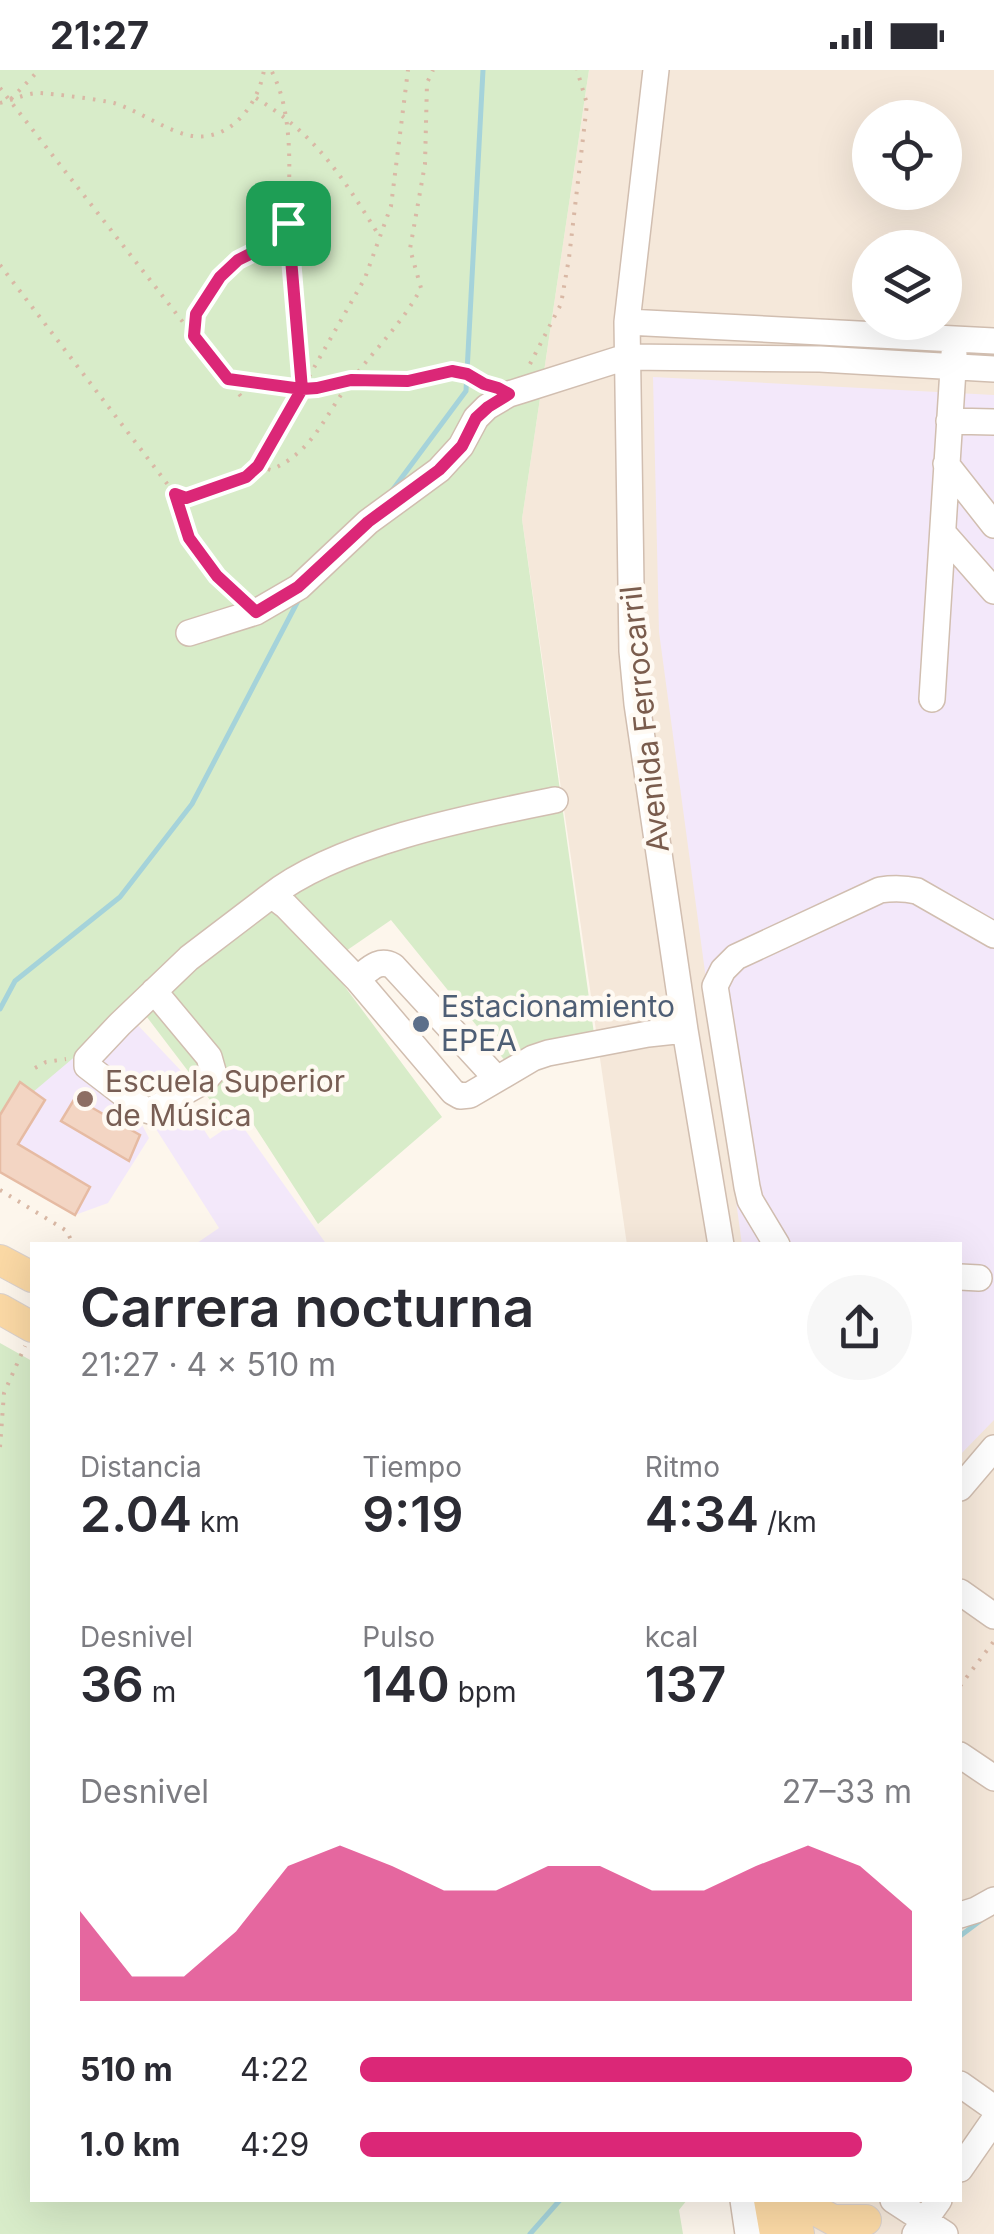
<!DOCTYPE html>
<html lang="es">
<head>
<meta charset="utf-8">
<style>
	:root { --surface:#fff; --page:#f7f7f7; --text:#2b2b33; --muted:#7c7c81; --accent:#db2777 }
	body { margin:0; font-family:Inter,sans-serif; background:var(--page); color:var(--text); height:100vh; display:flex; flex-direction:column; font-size:38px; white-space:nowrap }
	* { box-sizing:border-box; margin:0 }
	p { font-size:32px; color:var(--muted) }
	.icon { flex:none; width:55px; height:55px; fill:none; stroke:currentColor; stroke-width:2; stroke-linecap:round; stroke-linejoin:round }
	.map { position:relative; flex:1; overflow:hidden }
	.sheet { position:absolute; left:30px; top:1172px; width:932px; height:960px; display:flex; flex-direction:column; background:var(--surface); border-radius:0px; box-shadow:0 10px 40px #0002 }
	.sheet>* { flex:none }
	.fabs { position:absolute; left:852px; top:30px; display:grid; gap:20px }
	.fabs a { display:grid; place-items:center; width:110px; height:110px; border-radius:50%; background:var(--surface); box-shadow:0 10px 40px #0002; font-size:50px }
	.pin { position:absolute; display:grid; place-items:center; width:85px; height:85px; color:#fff; margin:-42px; border-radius:20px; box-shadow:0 5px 15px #0006 }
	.round { display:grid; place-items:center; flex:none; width:105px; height:105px; border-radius:52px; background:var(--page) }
	.summary { display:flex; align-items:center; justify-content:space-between; height:170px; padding:0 50px }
	h1 { font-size:55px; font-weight:600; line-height:75px }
	.figures { display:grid; grid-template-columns:repeat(3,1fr); gap:15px; height:170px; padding:10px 50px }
	.figures div { display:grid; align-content:center }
	.figures b { font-size:50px; font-weight:600 }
	.figures small { font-size:28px; font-weight:400 }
	.figures p { font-size:28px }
	.chart { height:280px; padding:20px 50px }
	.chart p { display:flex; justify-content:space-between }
	.chart svg { width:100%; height:180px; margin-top:10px; fill:var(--accent); opacity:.7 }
	ul { padding:0 50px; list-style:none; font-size:32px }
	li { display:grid; grid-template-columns:160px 120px 1fr; align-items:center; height:75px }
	li i { height:25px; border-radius:12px; background:var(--accent) }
	.status { display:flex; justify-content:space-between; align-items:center; height:70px; padding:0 50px; background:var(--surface); direction:ltr }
	.status svg { height:28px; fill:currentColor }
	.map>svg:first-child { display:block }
	.residential { fill:#f5e8da; fill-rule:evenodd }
	.education { fill:#f3e8fa }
	.green { fill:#d8ecc9 }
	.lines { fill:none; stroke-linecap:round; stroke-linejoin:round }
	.stream { stroke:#a5d3da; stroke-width:5 }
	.building { fill:#f3d5c3; stroke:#e6bba3; stroke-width:2.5 }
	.minor-casing { stroke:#d1beb0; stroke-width:28 }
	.major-casing { stroke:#dad1cd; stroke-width:32 }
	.path { stroke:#d9b8a5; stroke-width:4; stroke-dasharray:2.5 8; stroke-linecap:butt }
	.minor { stroke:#fff; stroke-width:25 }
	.major { stroke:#fbd9a5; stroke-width:30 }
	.route-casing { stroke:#fff; stroke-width:20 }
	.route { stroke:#db2777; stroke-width:12 }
	.service-dot { fill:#5c6f8a; stroke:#fffaf3; stroke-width:4 }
	.education-dot { fill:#8d6e63; stroke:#fffaf3; stroke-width:4 }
	.labels { text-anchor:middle; stroke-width:9; stroke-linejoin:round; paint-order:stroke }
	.street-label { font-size:30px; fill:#7a5c4d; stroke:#fffaf3 }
	.service-label { font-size:30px; fill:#4e5e75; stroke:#fffaf3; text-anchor:start }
	.education-label { font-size:30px; fill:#785e54; stroke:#fffaf3; text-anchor:start }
</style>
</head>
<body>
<div class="status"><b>21:27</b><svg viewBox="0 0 49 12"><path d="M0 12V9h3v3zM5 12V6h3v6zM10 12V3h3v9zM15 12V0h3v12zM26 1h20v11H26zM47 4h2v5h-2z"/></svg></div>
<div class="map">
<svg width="994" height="2164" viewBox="0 0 994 2164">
	<rect width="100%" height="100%" fill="#fdf6ec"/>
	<path class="residential" d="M589,0H994V2164H760L756,2130H960V1175H627L522,449ZM870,48H945V122H870ZM870,178H945V252H870Z"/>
	<path class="education" d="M653,307L994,325V1350L960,1385V1175H742L659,562Z
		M117,933L185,1005L139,1049L149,1068L108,1133L75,1145L0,1102V1045Z
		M182,1026L210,1069L238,1050L327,1175H198L197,1173L219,1158L149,1048Z"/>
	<path class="green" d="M0,0H589L522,449L596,978L519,1008L391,850L343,883L281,831L442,1047L318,1154L248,1046L226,1051L137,934L0,1050Z
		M0,1273L32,1291V2130H687L679,2140L683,2164H0Z"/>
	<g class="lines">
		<path class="stream" d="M391,422L466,321L483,0
			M0,939L15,911L120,827L192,734L299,529
			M960,1866L980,1851
			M530,2164L560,2130"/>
	</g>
	<path class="building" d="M20,1012L45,1030L18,1074L90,1117L75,1145L0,1102V1045Z
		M75,1028L140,1065L129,1091L61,1051Z"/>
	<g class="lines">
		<defs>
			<path id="minor" d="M656,0L627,252L632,581L637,634L685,960L721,1175
				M627,252L994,271
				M949,351L994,352
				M946,394L994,455
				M943,463L994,521
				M189,563L256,542L299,517L368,452L439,400L461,376L476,348L487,337L509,324L522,320L626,287L820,289L994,299
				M932,629L954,284
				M269,827C337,773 470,747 555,730
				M357,909C369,900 378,888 393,896L497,1009
				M154,921L209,987L213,1001L204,1011L150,1041L143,1039L87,996V989L120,954L189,888L269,827L278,830L286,836L357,909L453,1022L460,1026L470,1025L533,988L548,983L648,964L685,960
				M777,1175L750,1130L747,1117L715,916L723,900L736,887L880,820C893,818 904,818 917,821L994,865
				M960,1207L979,1208
				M960,1418L994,1378
				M960,1522L994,1546
				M960,1685L994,1708
				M960,1845L976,1840L994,1830
				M960,2014L994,2038
				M960,2099L994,2050
				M743,2130L748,2164
				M893,2130L945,2164
				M915,2164L939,2130"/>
			<path id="major" d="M0,1190L32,1207
				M0,1239L32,1257
				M769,2130L775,2164
				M793,2130L799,2164
				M813,2130L815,2140L833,2150H866"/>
		</defs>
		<use href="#minor" class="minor-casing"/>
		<use href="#major" class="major-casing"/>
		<path class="path" d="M0,18L243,329
			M256,28C316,65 342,106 378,164
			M11,29L39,0
			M0,33C12,30 25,24 37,23C50,23 102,30 114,33C136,40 156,54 178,62C222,80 257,41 264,0
			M288,154L302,319
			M0,195L175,424L186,428L247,407L258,396L365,208L391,136L408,0
			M195,266V244L219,207L239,191L263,177L287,153C290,106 294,42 271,0
			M530,294L561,234L569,188L587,34L577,0
			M228,309L302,319H317L351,310L408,311L452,301L467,304L486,315
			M258,396L271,400C316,380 325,343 354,307C377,277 404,251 421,218L410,179L425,94L427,13L433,0
			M175,426L189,468L217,506L238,525
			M35,998L46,992L66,989
			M0,1120L67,1161L73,1175
			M0,1377L4,1323L25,1276
			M960,1616L994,1571"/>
		<use href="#minor" class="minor"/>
		<use href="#major" class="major"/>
	</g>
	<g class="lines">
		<defs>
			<path id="route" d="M288,153L302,319L317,318L351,310L408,311L452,301L467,304L484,314L498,318L509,324L488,337L476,348L462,376L439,400L368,452L298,517L256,542L217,506L189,468L175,424L186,428L246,407L258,396L302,319L228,309L194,266L196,244L220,207L238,190L264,177L288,153"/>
		</defs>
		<use href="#route" class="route-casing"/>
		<use href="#route" class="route"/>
	</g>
	<circle class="service-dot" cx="421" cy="954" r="10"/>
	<circle class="education-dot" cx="85" cy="1029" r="10"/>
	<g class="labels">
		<g class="street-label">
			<text transform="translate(645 649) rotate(-96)" y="10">Avenida Ferrocarril</text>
		</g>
		<g class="service-label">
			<text x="441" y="947">Estacionamiento<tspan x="441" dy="34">EPEA</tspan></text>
		</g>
		<g class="education-label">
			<text x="105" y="1022">Escuela Superior<tspan x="105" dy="34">de Música</tspan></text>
		</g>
	</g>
</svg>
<div class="fabs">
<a><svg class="icon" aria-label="locate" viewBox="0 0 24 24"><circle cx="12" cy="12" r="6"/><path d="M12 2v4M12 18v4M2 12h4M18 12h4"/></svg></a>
<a><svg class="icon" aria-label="layers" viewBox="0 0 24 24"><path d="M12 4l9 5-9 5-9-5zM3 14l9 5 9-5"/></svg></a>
</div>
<div class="pin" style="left:288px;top:153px;background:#1e9e55"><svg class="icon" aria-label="arrive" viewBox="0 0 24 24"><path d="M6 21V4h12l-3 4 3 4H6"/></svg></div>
<section class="sheet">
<div class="summary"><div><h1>Carrera nocturna</h1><p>21:27 · 4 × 510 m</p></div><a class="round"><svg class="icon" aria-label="share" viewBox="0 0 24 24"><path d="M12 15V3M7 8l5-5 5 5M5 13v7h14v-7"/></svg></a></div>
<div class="figures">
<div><p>Distancia</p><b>2.04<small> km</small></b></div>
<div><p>Tiempo</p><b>9:19</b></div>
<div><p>Ritmo</p><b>4:34<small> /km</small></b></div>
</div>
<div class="figures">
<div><p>Desnivel</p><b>36<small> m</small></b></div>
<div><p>Pulso</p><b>140<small> bpm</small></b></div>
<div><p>kcal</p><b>137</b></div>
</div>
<div class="chart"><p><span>Desnivel</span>27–33 m</p>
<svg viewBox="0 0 160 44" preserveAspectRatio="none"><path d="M0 44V22L10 38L20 38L30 27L40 11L50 6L60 11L70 17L80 17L90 11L100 11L110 17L120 17L130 11L140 6L150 11L160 22V44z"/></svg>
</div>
<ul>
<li><b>510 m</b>4:22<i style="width:100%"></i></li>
<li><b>1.0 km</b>4:29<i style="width:91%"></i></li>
</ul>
</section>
</div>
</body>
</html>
